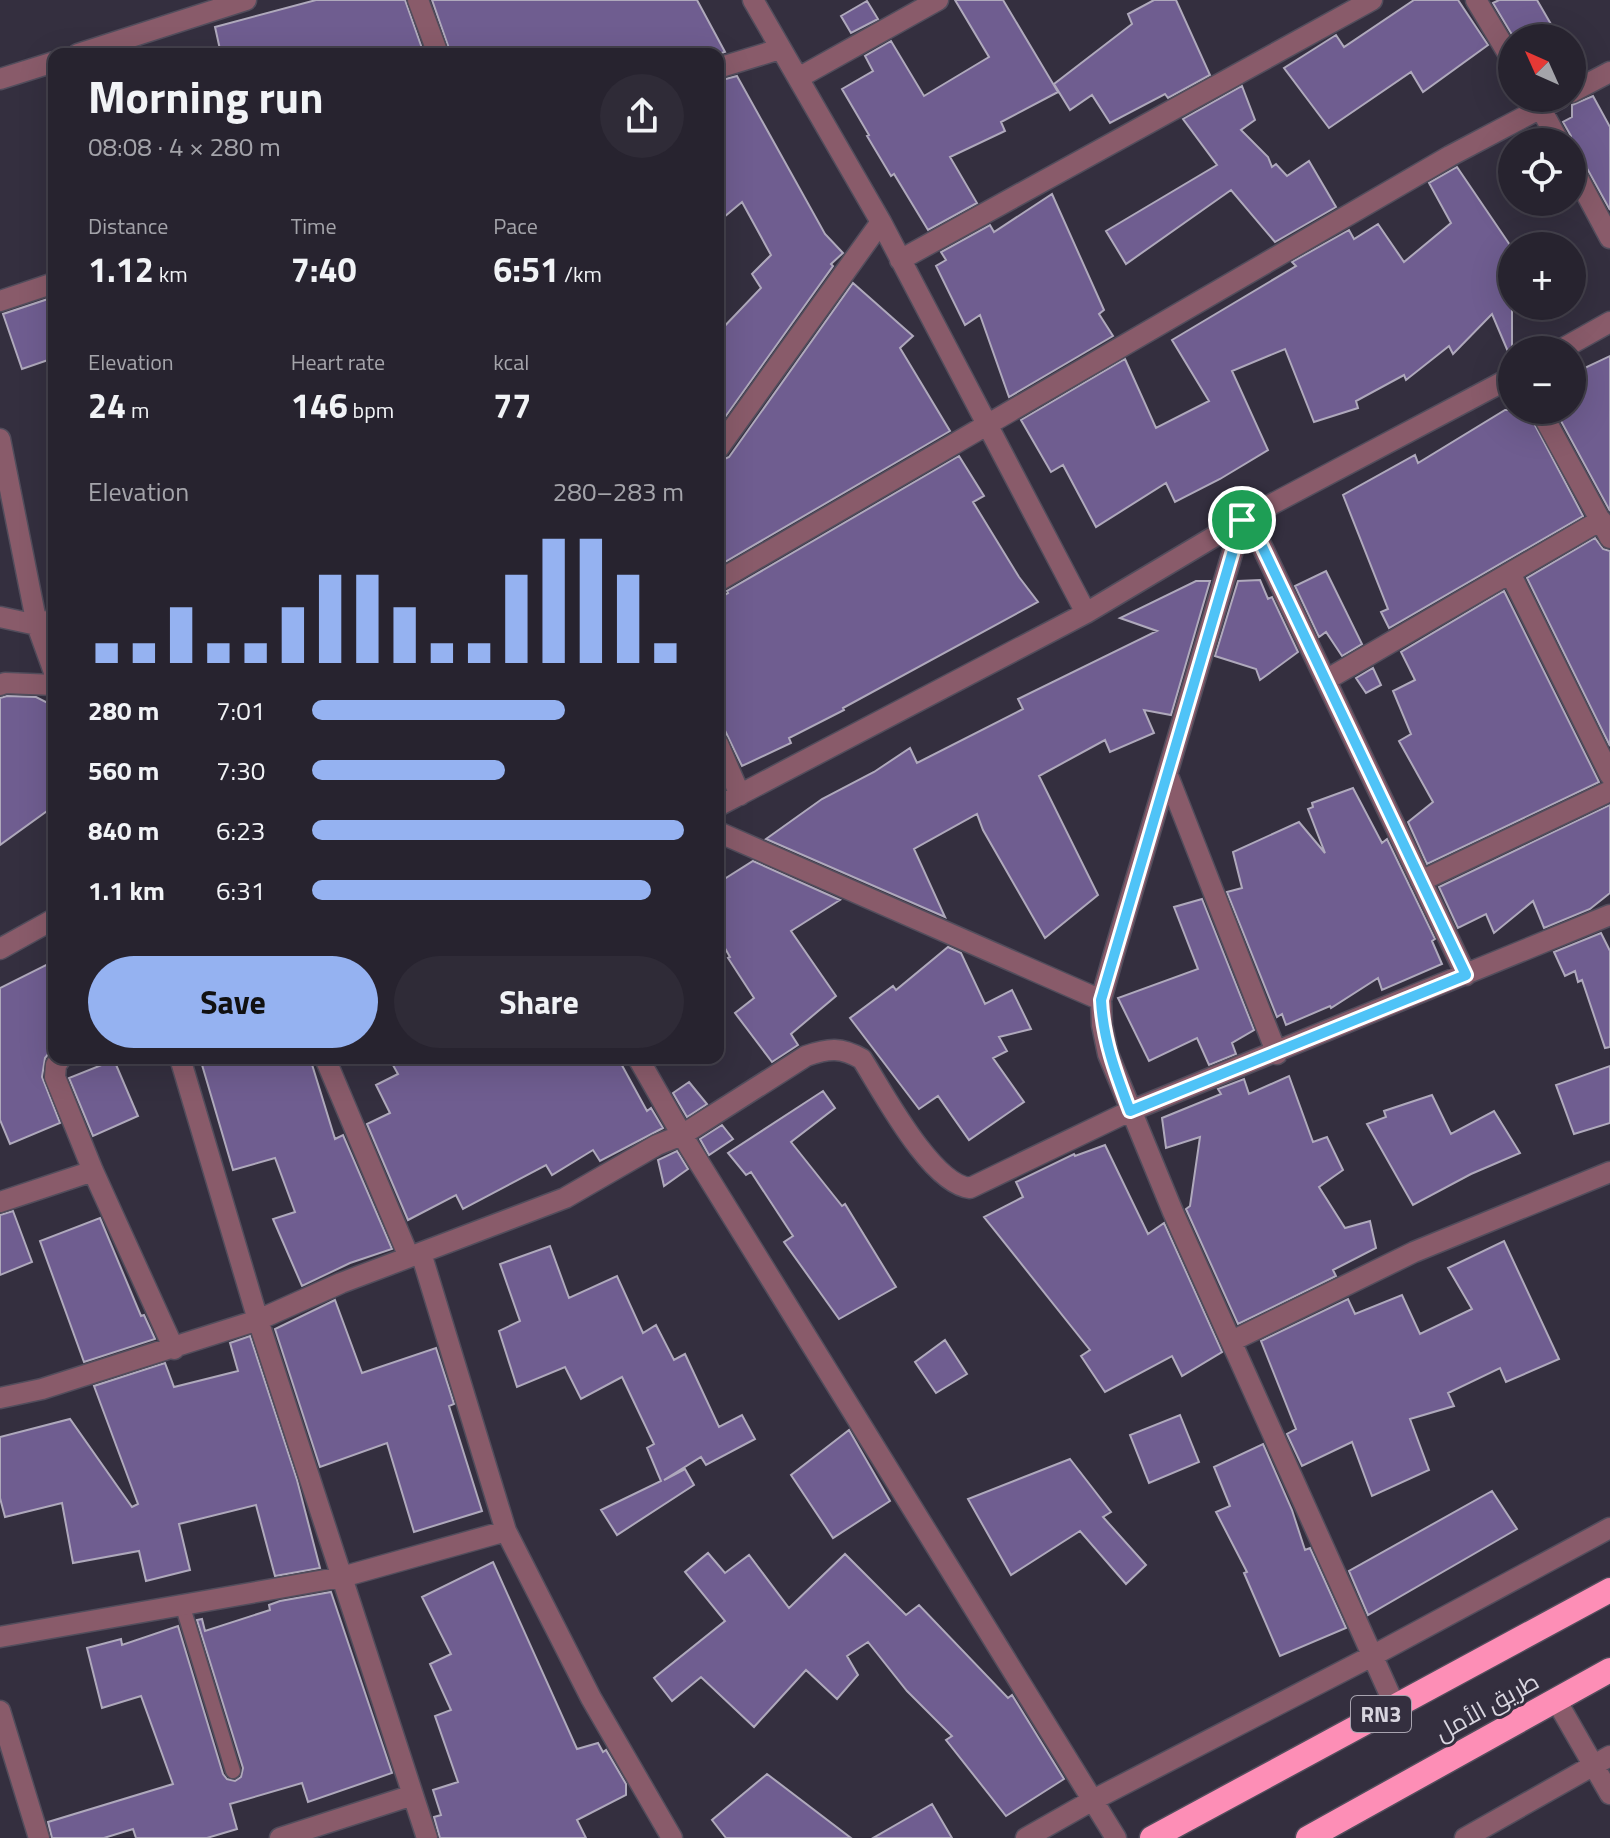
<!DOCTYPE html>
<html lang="en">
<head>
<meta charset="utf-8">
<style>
	:root { --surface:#27232f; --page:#2f2b37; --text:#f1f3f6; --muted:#a4a4aa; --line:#43404b; --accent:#95b2f1 }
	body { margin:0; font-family:"Titillium Web",Cairo,sans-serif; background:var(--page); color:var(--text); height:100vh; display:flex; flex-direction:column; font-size:30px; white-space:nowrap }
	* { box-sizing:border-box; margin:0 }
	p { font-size:26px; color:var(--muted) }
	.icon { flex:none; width:44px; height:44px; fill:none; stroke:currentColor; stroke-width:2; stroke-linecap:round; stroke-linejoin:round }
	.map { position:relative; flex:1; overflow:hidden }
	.side { position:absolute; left:48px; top:48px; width:676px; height:1016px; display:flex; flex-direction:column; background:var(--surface); border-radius:16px; box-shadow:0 8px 32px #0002,0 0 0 2px var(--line) }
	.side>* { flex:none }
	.needle { width:52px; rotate:315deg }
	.tools { position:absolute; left:1498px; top:24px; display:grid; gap:16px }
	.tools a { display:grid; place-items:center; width:88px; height:88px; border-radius:50%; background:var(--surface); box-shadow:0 8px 32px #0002,0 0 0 2px var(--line); font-size:40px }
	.pin { position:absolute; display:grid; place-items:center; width:68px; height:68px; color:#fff; margin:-34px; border:4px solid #fff; border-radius:50%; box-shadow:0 2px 8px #0007 }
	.round { display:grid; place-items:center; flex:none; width:84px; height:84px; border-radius:42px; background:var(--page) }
	.head { display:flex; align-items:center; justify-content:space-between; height:136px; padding:0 40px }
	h1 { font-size:44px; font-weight:700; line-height:60px }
	.metrics { display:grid; grid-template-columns:repeat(3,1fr); gap:12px; height:136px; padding:8px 40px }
	.metrics div { display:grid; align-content:center }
	.metrics b { font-size:34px; font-weight:700 }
	.metrics small { font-size:22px; font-weight:400 }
	.metrics p { font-size:22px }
	.chart { height:224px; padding:16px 40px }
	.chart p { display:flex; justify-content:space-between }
	.chart svg { width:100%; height:144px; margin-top:8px; stroke:var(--accent); stroke-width:6 }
	.button { display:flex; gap:16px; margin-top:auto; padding:16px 40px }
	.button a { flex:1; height:92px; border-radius:48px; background:var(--accent); color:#111; font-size:32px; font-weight:700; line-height:92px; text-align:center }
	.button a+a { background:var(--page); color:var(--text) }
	ul { padding:0 40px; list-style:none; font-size:26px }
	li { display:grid; grid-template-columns:128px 96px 1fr; align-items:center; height:60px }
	li i { height:20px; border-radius:10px; background:var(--accent) }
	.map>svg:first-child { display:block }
	.building { fill:#6f5d90; stroke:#afa9bc; stroke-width:2 }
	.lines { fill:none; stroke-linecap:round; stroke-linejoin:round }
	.lane-casing { stroke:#524d5c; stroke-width:17 }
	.street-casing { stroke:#524d5c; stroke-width:23 }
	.highway-casing { stroke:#524d5c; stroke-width:27 }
	.lane { stroke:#895b6a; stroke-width:14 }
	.street { stroke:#895b6a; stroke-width:20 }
	.highway { stroke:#fd8eb6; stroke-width:24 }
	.route-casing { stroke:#fff; stroke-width:16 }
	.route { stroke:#4fc3f7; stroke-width:10 }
	.labels { text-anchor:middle; stroke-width:6; stroke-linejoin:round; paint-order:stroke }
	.shield { fill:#342f3f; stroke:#a7a3af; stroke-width:2 }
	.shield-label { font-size:22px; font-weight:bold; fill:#d8d5df }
	.street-label { font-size:24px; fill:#d8d5df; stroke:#342f3f }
</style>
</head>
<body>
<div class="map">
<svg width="1610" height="1838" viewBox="0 0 1610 1838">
	<rect width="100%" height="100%" fill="#342f3f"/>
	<path class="building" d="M316,0H405L424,54H221L215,27Z
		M432,0H697L725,52L718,54H451Z
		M955,0H1003L1058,92L1001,122L1005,131L950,157L977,203L928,230L894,174L891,176L867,136L869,135L842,89L873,71L865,56L891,41L924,96L989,57Z
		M1154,0H1176L1210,75L1168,98L1165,94L1110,123L1092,95L1070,110L1054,84L1132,24L1128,14Z
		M1414,0H1458L1488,45L1423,92L1411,72L1329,128L1284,68L1336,35L1344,47Z
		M1499,0H1537L1559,38H1514L1493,3Z
		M867,1L878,19L851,33L841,16Z
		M737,76L825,234L843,253L831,264L833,266L718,427V333L761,288L752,274L771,255L742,202L718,222V81Z
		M1242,86L1255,120L1241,130L1268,157L1272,167L1276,164L1287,176L1309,161L1336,207L1275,242L1231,190L1126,264L1106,231L1217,165L1183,119Z
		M1593,96L1610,127V210L1583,161L1572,149L1571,136L1563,122L1572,117V105Z
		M1457,167L1512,248V361L1492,314L1453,354L1449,346L1406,380L1404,375L1356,401L1358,408L1314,422L1285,349L1232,371L1268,450L1220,479L1175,502L1166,483L1096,527L1063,465L1051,472L1021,420L1125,359L1156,428L1209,401L1172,340L1296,266L1292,262L1349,230L1354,239L1378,224L1404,262L1451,223L1429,183Z
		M1052,194L1104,310L1099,314L1113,336L1009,397L980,315L965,325L936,266L946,260L941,252L990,225L994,232Z
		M853,283L913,336L900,348L950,431L718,566V462L729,457Z
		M54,297V358L22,369L3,314Z
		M1610,356V511L1555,410H1572V374Z
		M1505,410H1527L1583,516L1389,628L1381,612L1388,609L1343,495L1415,455L1418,463Z
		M959,456L984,496L973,502L1019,577L1038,602L843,708L844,710L789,738L791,743L742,766L718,716V599L728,593L727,591Z
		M1595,538L1603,549L1610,551V746L1527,578Z
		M1326,571L1362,644L1342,656L1326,632L1319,637L1295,586Z
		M1260,580L1268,599L1272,597L1298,652L1260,680L1256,669L1215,656L1238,581Z
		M1196,581H1210L1171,715L1144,710L1154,733L1110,752L1105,740L1039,776L1098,895L1045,938L983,830L977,814L914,849L945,917L766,839L822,799L874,772L910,748L917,763L1023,709L1018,699L1157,631L1120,618Z
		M1504,591L1599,782L1427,864L1408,822L1433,802L1399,741L1411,734L1393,691L1415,680L1401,652Z
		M1373,668L1381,685L1366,693L1356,678Z
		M7,696L36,697L54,706V806L0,845V698Z
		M1353,788L1382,843L1387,839L1435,939L1432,941L1442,964L1382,990L1378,978L1331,1008L1330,1006L1286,1025L1282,1014L1277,1017L1227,892L1242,888L1233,852L1299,822L1325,853L1308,809L1313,807L1312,803Z
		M1610,805V893L1590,909L1544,928L1533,901L1494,933L1486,914L1458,928L1439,887Z
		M753,861L840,900L791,931L836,996L791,1034L798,1045L772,1062L735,1013L754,998L728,958L730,957L718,936V883Z
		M1202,899L1254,1030L1232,1043L1236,1054L1209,1065L1197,1038L1149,1061L1118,998L1198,969L1174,907Z
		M1601,933L1610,951V1047L1605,1048L1582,980L1578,982L1575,971L1565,976L1554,952Z
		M948,947L961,953L985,1004L1012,990L1031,1029L999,1037L1007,1051L993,1058L1024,1102L969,1140L938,1096L919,1109L850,1018L893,986L896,990Z
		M54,961V1047L45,1058L42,1077L60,1123L10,1144L0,1120V988Z
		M200,1058H310L335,1139L343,1135L392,1249L350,1263L302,1286L273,1219L295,1212L275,1158L233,1170Z
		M389,1058H618L647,1111L651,1108L663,1128L600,1161L593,1150L552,1175L546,1165L463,1209L456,1195L408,1220L367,1124L390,1113L376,1085L398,1074Z
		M114,1060L138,1116L93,1136L69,1078Z
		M1610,1066V1123L1574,1134L1556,1085Z
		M1289,1076L1313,1142L1327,1137L1343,1170L1319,1187L1345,1228L1370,1221L1376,1248L1333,1270L1336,1276L1238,1324L1186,1209L1190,1206L1200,1137L1166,1148L1162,1118L1221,1094L1218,1089L1244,1079L1249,1094Z
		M689,1082L707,1104L687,1117L673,1093Z
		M823,1091L835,1108L791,1142L842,1206L845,1204L896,1287L839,1319L784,1242L793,1236L751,1172L746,1175L728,1153Z
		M1432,1095L1451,1134L1494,1111L1520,1153L1471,1174L1413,1205L1367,1124L1386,1117L1384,1111Z
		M722,1125L733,1139L709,1155L700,1139Z
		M1105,1145L1148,1234L1164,1223L1222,1352L1182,1376L1172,1356L1105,1392L1081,1356L1090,1350L984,1217L1023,1197L1016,1182L1074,1154L1075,1156Z
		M677,1151L688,1169L664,1186L658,1160Z
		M13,1211L32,1262L0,1275V1215Z
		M100,1218L141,1316L144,1315L155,1339L84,1362L40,1241Z
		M1504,1241L1559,1359L1506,1382L1500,1368L1448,1393L1454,1406L1410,1419L1429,1470L1372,1496L1352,1442L1302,1466L1287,1434L1296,1429L1261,1341L1348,1299L1355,1314L1402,1295L1420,1334L1472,1309L1448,1268Z
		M550,1246L569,1298L617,1276L643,1333L656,1325L674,1360L685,1354L719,1427L742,1415L755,1439L706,1465L701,1457L664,1480L685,1469L694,1485L617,1535L601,1510L661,1481L647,1448L654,1444L622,1377L581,1399L565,1367L517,1387L499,1331L520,1321L500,1264Z
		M335,1300L362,1373L436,1348L454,1404L449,1406L482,1511L414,1532L387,1443L320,1467L275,1329Z
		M250,1336L297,1480L320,1568L275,1576L256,1505L179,1524L190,1570L146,1581L139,1551L73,1563L62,1503L5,1517L0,1498V1437L70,1419L132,1507L138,1504L94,1386L165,1363L174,1387L238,1371L230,1343Z
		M945,1340L967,1374L936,1393L915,1362Z
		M1180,1415L1199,1462L1149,1483L1130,1435Z
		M849,1430L890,1501L833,1538L791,1475Z
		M1263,1444L1292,1510L1305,1550L1310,1548L1346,1628L1280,1656L1244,1573L1247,1572L1216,1512L1230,1506L1214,1467Z
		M1070,1459L1111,1512L1103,1517L1146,1565L1126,1584L1080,1531L1011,1575L968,1499Z
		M1492,1491L1517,1529L1368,1615L1349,1571Z
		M708,1553L725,1573L749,1555L789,1608L845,1554L906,1615L919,1605L1008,1698L1012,1695L1064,1779L1006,1816L946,1740L952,1736L907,1691L868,1642L847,1656L858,1675L837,1699L806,1670L754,1727L701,1677L672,1701L654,1678L725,1621L685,1572Z
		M493,1562L577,1749L598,1743L603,1752L606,1750L626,1784V1795L577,1820L586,1838H440L434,1817L441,1815L433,1790L458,1782L435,1716L451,1710L430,1664L451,1654L422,1597Z
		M331,1592L392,1773L308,1802L302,1783L230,1804L237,1829L207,1838H136L133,1829L104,1838H52L48,1822L173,1784L141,1696L102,1708L87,1648L121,1639L122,1645L178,1626L223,1774L227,1779L235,1781L241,1777L243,1768L197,1620L202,1619L205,1631L270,1610L269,1605L280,1601Z
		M767,1774L851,1838H726L712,1820Z
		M932,1804L952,1838H873Z"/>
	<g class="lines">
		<defs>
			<path id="lane" d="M182,1604L233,1771"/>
			<path id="street" d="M418,0L438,54
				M753,0L881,222L1086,613
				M1476,0L1512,60
				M78,54L246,0
				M718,68L780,49
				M800,77L938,0
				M0,79L54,62
				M1572,92L1610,72
				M1535,98L1559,142
				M1572,167L1610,238
				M900,260L1372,0
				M0,301L54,283
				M1560,350L1610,322
				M1540,410L1610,538
				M0,439L37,625L54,672
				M718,449L881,222
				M1248,517L1466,975
				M1242,520L1113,957L1101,1000L1102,1025L1108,1054L1173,1212L1395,1706
				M1510,573L1610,775
				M718,581L1450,156L1560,98
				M0,617L37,625L54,619
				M1326,680L1601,520
				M0,685L5,683L54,685
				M718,744L740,795
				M1168,776L1277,1054
				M718,806L1086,613L1242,520L1512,377
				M718,832L1101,1000
				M1421,881L1610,791
				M0,949L54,919
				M61,1058L56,1065L55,1077L93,1171L174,1349
				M180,1058L258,1320L427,1838
				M325,1058L409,1257
				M638,1058L682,1135L1116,1838
				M0,1202L93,1171
				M1232,1341L1414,1252L1610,1172
				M0,1398L42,1389L258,1320L341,1283L565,1198L657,1145L682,1135L806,1056C829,1048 841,1047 862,1059C883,1092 931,1184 970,1188L1130,1111L1610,915
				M506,1531L591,1698L672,1838
				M0,1637L342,1577L506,1531L421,1253
				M1556,1700L1610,1794
				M0,1711L39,1838
				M280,1838L413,1795
				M1026,1838L1093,1800L1374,1655L1610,1528
				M1465,1838L1610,1756"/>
			<path id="highway" d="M1152,1838L1610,1590
				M1308,1838L1610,1670"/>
		</defs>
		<use href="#lane" class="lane-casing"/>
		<use href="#street" class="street-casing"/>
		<use href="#highway" class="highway-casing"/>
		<use href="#lane" class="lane"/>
		<use href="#street" class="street"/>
		<use href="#highway" class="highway"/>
	</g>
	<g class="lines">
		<defs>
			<path id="route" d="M1248,517L1466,975L1130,1111C1116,1074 1103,1040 1101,1000L1242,520Z"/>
		</defs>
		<use href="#route" class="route-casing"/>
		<use href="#route" class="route"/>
	</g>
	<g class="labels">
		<rect class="shield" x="1351" y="1696" width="60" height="36" rx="6"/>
		<g class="shield-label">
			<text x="1381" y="1722">RN3</text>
		</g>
		<g class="street-label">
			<text transform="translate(1487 1707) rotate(-29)" y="8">طريق الأمل</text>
		</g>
	</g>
</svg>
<div class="tools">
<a><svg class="needle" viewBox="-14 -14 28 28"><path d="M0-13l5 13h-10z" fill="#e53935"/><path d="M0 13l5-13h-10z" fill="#a4a4aa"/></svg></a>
<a><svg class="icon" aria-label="locate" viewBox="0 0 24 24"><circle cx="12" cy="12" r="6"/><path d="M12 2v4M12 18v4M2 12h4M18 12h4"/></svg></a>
<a>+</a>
<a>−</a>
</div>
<div class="pin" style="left:1242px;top:520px;background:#1e9e55"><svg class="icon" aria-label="arrive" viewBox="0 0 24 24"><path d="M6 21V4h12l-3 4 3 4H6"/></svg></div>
<section class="side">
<div class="head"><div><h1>Morning run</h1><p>08:08 · 4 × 280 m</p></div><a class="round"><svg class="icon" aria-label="share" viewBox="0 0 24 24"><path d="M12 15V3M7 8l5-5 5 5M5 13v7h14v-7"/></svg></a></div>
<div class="metrics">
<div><p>Distance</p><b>1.12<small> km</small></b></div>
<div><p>Time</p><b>7:40</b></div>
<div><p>Pace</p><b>6:51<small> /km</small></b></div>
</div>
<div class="metrics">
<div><p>Elevation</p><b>24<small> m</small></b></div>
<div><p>Heart rate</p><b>146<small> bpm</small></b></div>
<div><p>kcal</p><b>77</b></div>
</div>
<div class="chart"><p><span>Elevation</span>280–283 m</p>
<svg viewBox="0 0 160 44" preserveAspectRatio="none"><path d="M5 44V38M15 44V38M25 44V27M35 44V38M45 44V38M55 44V27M65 44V17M75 44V17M85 44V27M95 44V38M105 44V38M115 44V17M125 44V6M135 44V6M145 44V17M155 44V38"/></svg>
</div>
<ul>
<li><b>280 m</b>7:01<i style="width:68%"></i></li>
<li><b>560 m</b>7:30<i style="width:52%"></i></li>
<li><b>840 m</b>6:23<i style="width:100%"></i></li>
<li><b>1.1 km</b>6:31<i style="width:91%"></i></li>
</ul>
<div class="button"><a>Save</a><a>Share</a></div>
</section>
</div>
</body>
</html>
